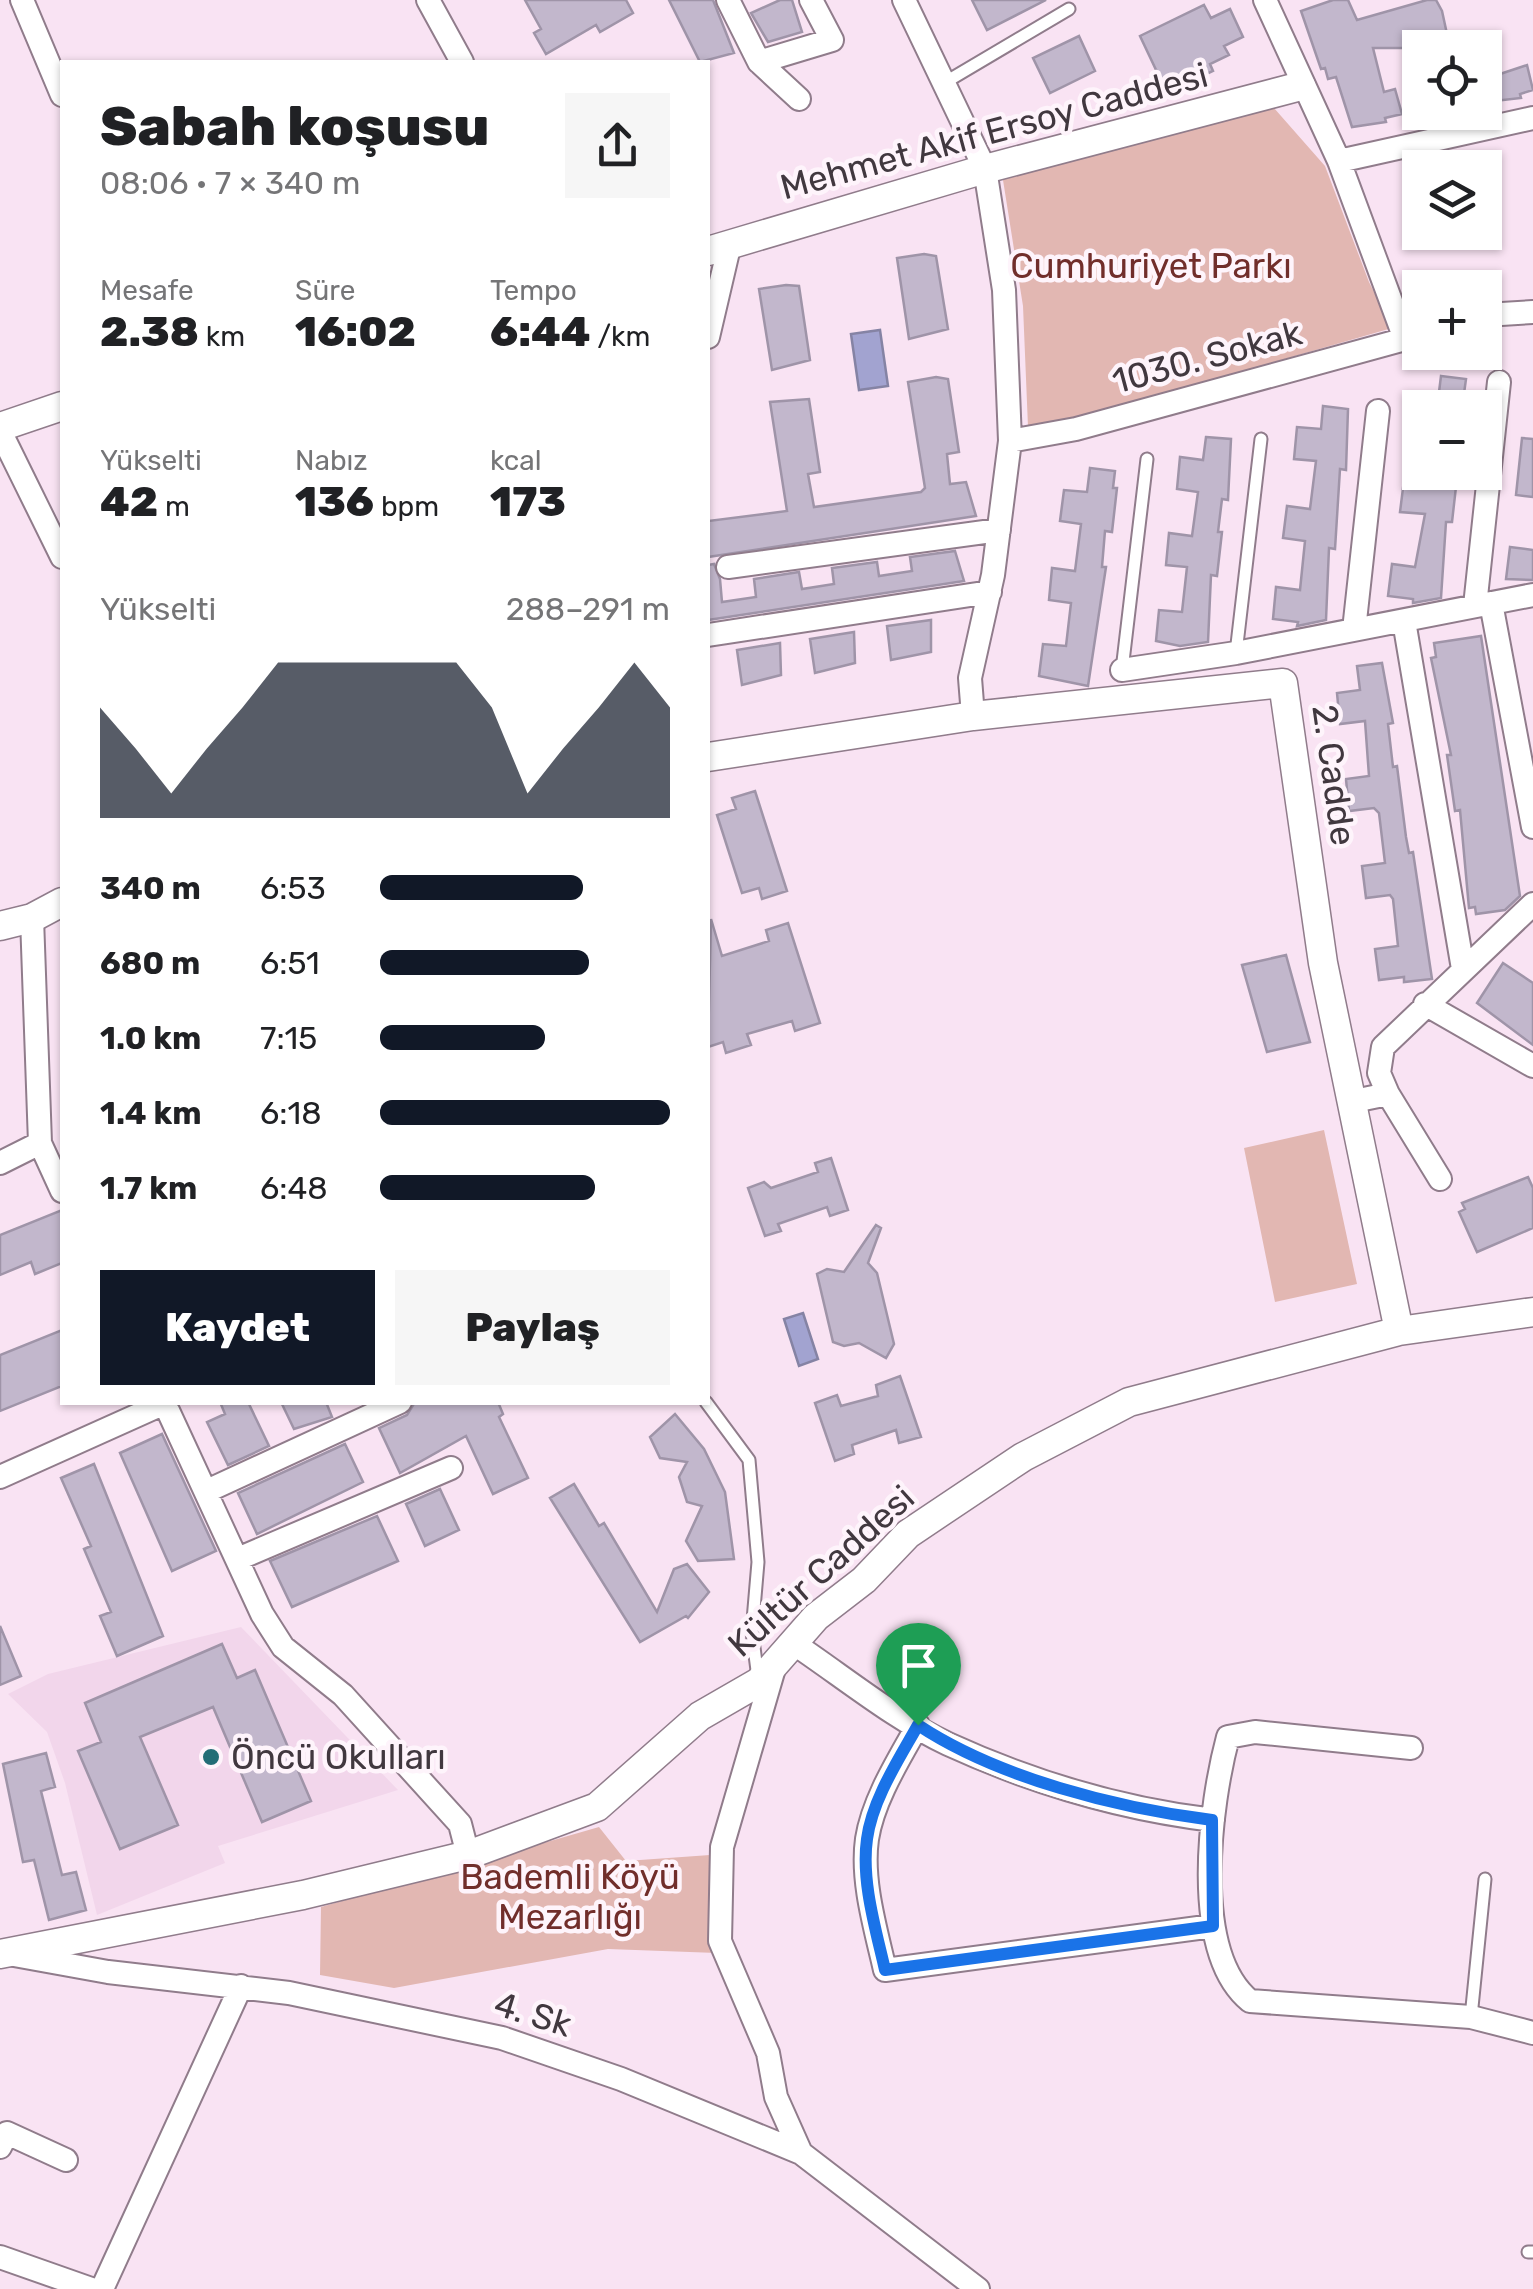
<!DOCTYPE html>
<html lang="tr">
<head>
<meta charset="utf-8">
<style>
	:root { --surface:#fff; --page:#f6f6f6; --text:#202124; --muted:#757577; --accent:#111827 }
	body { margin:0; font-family:Rubik,sans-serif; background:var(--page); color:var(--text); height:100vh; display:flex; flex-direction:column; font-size:38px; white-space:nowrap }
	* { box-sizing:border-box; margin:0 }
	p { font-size:32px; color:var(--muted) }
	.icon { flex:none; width:55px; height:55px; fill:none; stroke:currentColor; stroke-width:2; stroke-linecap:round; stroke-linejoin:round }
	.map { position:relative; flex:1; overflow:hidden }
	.panel { position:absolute; left:60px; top:60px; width:650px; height:1345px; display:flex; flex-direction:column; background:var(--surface); border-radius:0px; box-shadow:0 2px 8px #0004 }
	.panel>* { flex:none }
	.controls { position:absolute; left:1402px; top:30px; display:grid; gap:20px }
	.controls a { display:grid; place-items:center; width:100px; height:100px; border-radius:0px; background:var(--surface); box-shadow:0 2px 8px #0004; font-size:50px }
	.pin { position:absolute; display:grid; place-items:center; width:85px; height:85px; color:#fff; margin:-102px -42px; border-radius:50% 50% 50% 0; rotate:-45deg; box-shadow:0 0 10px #0007 }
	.pin .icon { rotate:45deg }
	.round { display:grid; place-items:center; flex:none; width:105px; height:105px; border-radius:0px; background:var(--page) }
	.headline { display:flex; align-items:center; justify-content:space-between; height:170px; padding:0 40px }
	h1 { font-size:55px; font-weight:800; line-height:75px }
	.figures { display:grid; grid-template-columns:repeat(3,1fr); gap:15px; height:170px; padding:10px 40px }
	.figures div { display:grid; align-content:center }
	.figures b { font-size:42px; font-weight:800 }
	.figures small { font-size:28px; font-weight:400 }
	.figures p { font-size:28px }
	.chart { height:280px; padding:20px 40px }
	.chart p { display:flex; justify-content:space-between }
	.chart svg { width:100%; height:180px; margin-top:10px; fill:var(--accent); opacity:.7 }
	.cta { display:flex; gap:20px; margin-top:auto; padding:20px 40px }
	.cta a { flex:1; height:115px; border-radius:0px; background:var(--accent); color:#fff; font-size:40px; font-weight:800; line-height:115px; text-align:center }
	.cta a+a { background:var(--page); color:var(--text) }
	ul { padding:0 40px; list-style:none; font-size:32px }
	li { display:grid; grid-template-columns:160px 120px 1fr; align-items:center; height:75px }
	li i { height:25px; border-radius:12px; background:var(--accent) }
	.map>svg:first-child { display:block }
	.built { fill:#f2d6eb }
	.green { fill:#e2b7b2 }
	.water { fill:#a2a3d0; stroke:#8583a4; stroke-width:2.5 }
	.building { fill:#c2b7cc; stroke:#9f94a8; stroke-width:2.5 }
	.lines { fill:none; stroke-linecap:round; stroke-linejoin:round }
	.service-casing { stroke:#907c8b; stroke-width:15 }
	.minor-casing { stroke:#907c8b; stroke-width:26 }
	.tertiary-casing { stroke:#907c8b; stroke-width:31 }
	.service { stroke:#fff; stroke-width:11 }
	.minor { stroke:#fff; stroke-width:22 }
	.tertiary { stroke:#fff; stroke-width:28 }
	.route-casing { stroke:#fff; stroke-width:20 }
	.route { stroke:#1a73e8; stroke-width:12 }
	.poi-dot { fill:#236d76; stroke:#fef4fb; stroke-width:4 }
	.labels { text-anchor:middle; stroke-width:9; stroke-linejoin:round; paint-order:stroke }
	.street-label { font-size:35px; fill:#41383f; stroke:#fef4fb }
	.park-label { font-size:35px; fill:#712e2b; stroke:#fef4fb }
	.poi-label { font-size:35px; fill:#41383f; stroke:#fef4fb; text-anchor:start }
</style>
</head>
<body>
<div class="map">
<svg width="1533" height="2289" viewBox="0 0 1533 2289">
	<rect width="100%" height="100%" fill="#f9e3f3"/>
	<path class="built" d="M241,1627L398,1790L218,1846L225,1863L97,1915L65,1783L47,1732L8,1694L48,1674Z"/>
	<path class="green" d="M1274,108L1325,166L1369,282L1392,328L1115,408L1028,427L1023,306L1003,180L1011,172Z
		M1324,1130L1357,1284L1275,1302L1244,1148Z
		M599,1827L626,1861L710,1855L708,1936L717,1953L608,1949L394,1988L320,1975L321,1907Z"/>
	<path class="water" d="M880,330L888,386L859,390L851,334Z
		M803,1313L818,1359L799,1366L784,1319Z"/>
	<path class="building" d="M525,0H626L633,13L600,32L596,25L546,54L534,33L541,29Z
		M669,0H713L734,53L700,62Z
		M780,0H792L802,32L768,42L751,13Z
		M972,0H1046L987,30Z
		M1333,0H1348L1357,20L1427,0H1436L1442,11L1450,48H1420V85L1414,86L1405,48H1373L1384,92L1395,89L1402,114L1385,118L1386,122L1352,127L1336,77L1328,79L1325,68L1321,69L1301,11Z
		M1204,5L1211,18L1230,9L1243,37L1224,46L1229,55L1210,64L1213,71L1167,93L1140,36Z
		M1079,36L1095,71L1050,93L1033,58Z
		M1527,65L1533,90L1520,94L1521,98L1485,102V79Z
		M924,254L936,256L948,329L909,339L897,258Z
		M786,285L799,286L810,360L772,370L759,289Z
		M1441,376L1466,379L1462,408H1437Z
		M936,377L948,379L959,452L947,454L950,484L966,482L976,516L708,557V521L787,511L770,402L809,399L820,472L808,474L814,507L921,492L925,488L908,382Z
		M1323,406L1348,409L1346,470L1340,469L1335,549L1329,548L1326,620L1297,626L1298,622L1273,619L1276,587L1300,590L1305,541L1283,538L1287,506L1310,509L1316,461L1294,459L1297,427L1321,429Z
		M1206,437L1231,439L1228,500L1222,499L1218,532H1222L1217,576L1211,575L1208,642L1180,646L1156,641L1159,610L1182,612L1187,567L1166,565L1169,533L1192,536L1198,492L1177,489L1180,457L1203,460Z
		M1522,438L1533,439V497L1516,495Z
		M1090,468L1115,471L1113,488H1117L1112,532L1105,531L1102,567H1106L1088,686L1039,676L1043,644L1066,646L1071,603L1049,600L1052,568L1075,571L1081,524L1060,521L1064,490L1087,492Z
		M1428,472H1454L1453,478H1457L1452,522H1446L1441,598L1413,603V599L1388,596L1392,564L1415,567L1425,514L1400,512L1404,480L1427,482Z
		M1510,547L1533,550V580L1506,579Z
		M955,551L964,581L708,620V565L714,564L720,579L722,602L756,597L754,579L799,572L802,589L834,584L832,568L877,562L879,576L912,571L910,557Z
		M931,620V652L891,660L887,626Z
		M854,632L855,663L815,673L810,639Z
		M1481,636L1520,896L1505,910L1476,914L1475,907L1469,908L1460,810L1455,811L1447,755H1451L1431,658L1436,657L1434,643Z
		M780,643L781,675L742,685L737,650Z
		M1382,663L1393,723L1388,724L1393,767L1397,766L1406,837L1409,853L1413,852L1432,979L1404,982V977L1379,980L1375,949L1398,946L1393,899L1390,895L1366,898L1362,866L1385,863L1379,813L1374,808L1349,811L1346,779L1369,776L1365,721L1340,724L1337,693L1360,690L1357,666Z
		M755,791L787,891L762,899L759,888L742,893L717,815L736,809L732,798Z
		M711,919L722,956L769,941L766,930L788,923L820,1023L795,1031L792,1021L747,1034L751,1045L726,1053L723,1042L708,1047Z
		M1286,955L1310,1042L1267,1052L1242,965Z
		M1503,963L1533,983V1045L1477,1003Z
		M831,1158L848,1210L830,1216L827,1207L778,1224L781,1231L765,1236L748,1188L764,1182L771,1188L818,1172L815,1163Z
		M1528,1177L1533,1188V1228L1477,1252L1459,1212L1465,1209L1462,1203Z
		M62,1210V1263L35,1274L31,1262L0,1275V1235Z
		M876,1225L881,1228L868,1263L877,1273L894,1344L886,1358L859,1343L844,1346L833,1342L817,1274L827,1269L844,1272Z
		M62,1330V1386L0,1411V1355Z
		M900,1376L921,1437L899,1443L896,1430L852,1445L854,1454L835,1461L815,1403L837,1395L841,1406L878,1396L876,1385Z
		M220,1402H248L269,1446L228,1465L207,1422L225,1414Z
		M281,1402H326L332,1417L294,1429Z
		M415,1402H498L503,1414L499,1417L528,1478L493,1494L466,1436L400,1473L379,1428L407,1415Z
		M675,1414L704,1449L725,1492L734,1559L698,1561L686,1541L702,1506L687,1502L679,1477L687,1462L660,1458L650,1437Z
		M162,1434L216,1551L172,1571L120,1453Z
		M345,1444L363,1482L257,1534L238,1493Z
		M94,1464L163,1636L117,1656L100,1616L111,1612L84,1549L91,1546L61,1478Z
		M574,1484L599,1526L604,1523L657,1612L674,1569L687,1564L709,1592L688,1618L686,1616L640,1642L550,1498Z
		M440,1489L459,1530L425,1546L406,1504Z
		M377,1516L398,1561L292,1607L270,1561Z
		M0,1626L21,1676L0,1685Z
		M222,1644L237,1678L255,1670L311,1801L262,1822L213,1707L140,1737L178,1825L120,1849L78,1751L101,1742L85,1703Z
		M46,1753L55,1787L41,1791L62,1875L76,1872L86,1910L49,1920L34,1860L23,1862L3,1764Z"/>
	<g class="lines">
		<defs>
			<path id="service" d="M944,83L1069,9
				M1236,653L1261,439
				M1122,670L1147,459
				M706,1402L749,1460L758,1562L752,1632L758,1678
				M1471,2017L1485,1879
				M1528,2252H1533"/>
			<path id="minor" d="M22,0L62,95
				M428,0L462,62
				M728,0L759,62L799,99
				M904,0L985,169L1004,290L1010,441L993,575L970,678L973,716
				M1265,0L1339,161L1405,339
				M759,62L832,40L811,0
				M1339,161L1533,118
				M1485,315L1533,312
				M708,337L730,243
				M0,431L62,557
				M1010,441L1076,429L1420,335
				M728,567L999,530
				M1491,603L1533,827
				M1475,606L1499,382
				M1404,621L1463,969
				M1354,630L1378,411
				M708,635L990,592
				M1122,670L1236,653L1533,595
				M32,918L40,1143L62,1191
				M1425,1004L1533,1066
				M1388,1094L1440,1179
				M1354,1101L1388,1094L1379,1073L1383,1047L1533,904
				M0,1163L40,1143
				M164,1402L262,1614L283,1647L343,1695L460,1824L468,1855
				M0,1477L167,1402
				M207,1491L400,1402
				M240,1558L451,1468
				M793,1643C841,1675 896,1720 948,1744C1031,1782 1122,1809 1213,1820
				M775,1665L722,1847L720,1941L768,2053L776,2097L801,2153
				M918,1725C899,1759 873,1800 867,1839C861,1881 876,1930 885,1970L1213,1926
				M1411,1748L1255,1732L1228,1737C1210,1804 1190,1952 1250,2001L1471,2017L1533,2033
				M14,1955L108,1972L289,1993L502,2038L621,2079L801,2153L978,2289
				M0,2147L7,2133L66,2160
				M0,2257L91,2289
				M102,2289L241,1986"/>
			<path id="tertiary" d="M708,251L985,169L1301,86
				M0,427L62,406
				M708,757L973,716L1283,683L1323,963L1399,1331
				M0,926L32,918L62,902
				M0,1954L303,1895L468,1855L597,1807L700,1716L759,1682L816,1617L864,1580L908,1534L1023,1457L1129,1402L1399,1331L1533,1312"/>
		</defs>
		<use href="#service" class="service-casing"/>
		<use href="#minor" class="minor-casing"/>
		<use href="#tertiary" class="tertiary-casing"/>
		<use href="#service" class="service"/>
		<use href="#minor" class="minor"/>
		<use href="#tertiary" class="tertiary"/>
	</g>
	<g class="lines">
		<defs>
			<path id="route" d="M918,1725C998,1778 1117,1808 1212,1820L1213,1926L885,1970C876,1930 861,1881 867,1839C872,1800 899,1759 918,1725Z"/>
		</defs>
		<use href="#route" class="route-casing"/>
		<use href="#route" class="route"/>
	</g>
	<circle class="poi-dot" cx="211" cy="1757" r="10"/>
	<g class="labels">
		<g class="street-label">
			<text transform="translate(994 131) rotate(-15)" y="12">Mehmet Akif Ersoy Caddesi</text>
			<text transform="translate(1207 357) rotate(-15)" y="12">1030. Sokak</text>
			<text transform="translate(1334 775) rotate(82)" y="12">2. Cadde</text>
			<text transform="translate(821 1571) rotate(-42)" y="12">Kültür Caddesi</text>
			<text transform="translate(533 2014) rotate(17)" y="12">4. Sk</text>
		</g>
		<g class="park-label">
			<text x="1151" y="278">Cumhuriyet Parkı</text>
			<text x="570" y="1889">Bademli Köyü<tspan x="570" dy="40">Mezarlığı</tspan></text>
		</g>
		<g class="poi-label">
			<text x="231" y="1769">Öncü Okulları</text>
		</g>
	</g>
</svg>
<div class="controls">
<a><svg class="icon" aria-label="locate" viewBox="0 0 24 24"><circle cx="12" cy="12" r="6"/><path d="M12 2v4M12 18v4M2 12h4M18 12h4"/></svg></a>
<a><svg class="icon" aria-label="layers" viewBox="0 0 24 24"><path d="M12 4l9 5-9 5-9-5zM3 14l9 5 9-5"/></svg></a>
<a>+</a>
<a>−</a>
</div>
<div class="pin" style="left:918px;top:1725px;background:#1e9e55"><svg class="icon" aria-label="arrive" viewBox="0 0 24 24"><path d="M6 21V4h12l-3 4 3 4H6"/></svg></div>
<section class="panel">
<div class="headline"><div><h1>Sabah koşusu</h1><p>08:06 · 7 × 340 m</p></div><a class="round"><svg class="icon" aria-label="share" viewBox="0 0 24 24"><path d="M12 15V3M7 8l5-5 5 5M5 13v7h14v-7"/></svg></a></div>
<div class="figures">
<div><p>Mesafe</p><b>2.38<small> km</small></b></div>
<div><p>Süre</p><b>16:02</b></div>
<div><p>Tempo</p><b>6:44<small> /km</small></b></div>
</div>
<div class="figures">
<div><p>Yükselti</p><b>42<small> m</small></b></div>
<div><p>Nabız</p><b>136<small> bpm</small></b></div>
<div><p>kcal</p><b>173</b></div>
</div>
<div class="chart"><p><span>Yükselti</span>288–291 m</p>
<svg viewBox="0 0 160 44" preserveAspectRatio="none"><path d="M0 44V17L10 27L20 38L30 27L40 17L50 6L60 6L70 6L80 6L90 6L100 6L110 17L120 38L130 27L140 17L150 6L160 17V44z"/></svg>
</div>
<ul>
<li><b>340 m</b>6:53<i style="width:70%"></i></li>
<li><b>680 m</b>6:51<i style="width:72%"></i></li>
<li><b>1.0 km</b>7:15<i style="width:57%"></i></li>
<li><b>1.4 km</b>6:18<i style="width:100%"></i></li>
<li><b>1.7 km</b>6:48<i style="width:74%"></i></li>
</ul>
<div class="cta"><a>Kaydet</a><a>Paylaş</a></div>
</section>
</div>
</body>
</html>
